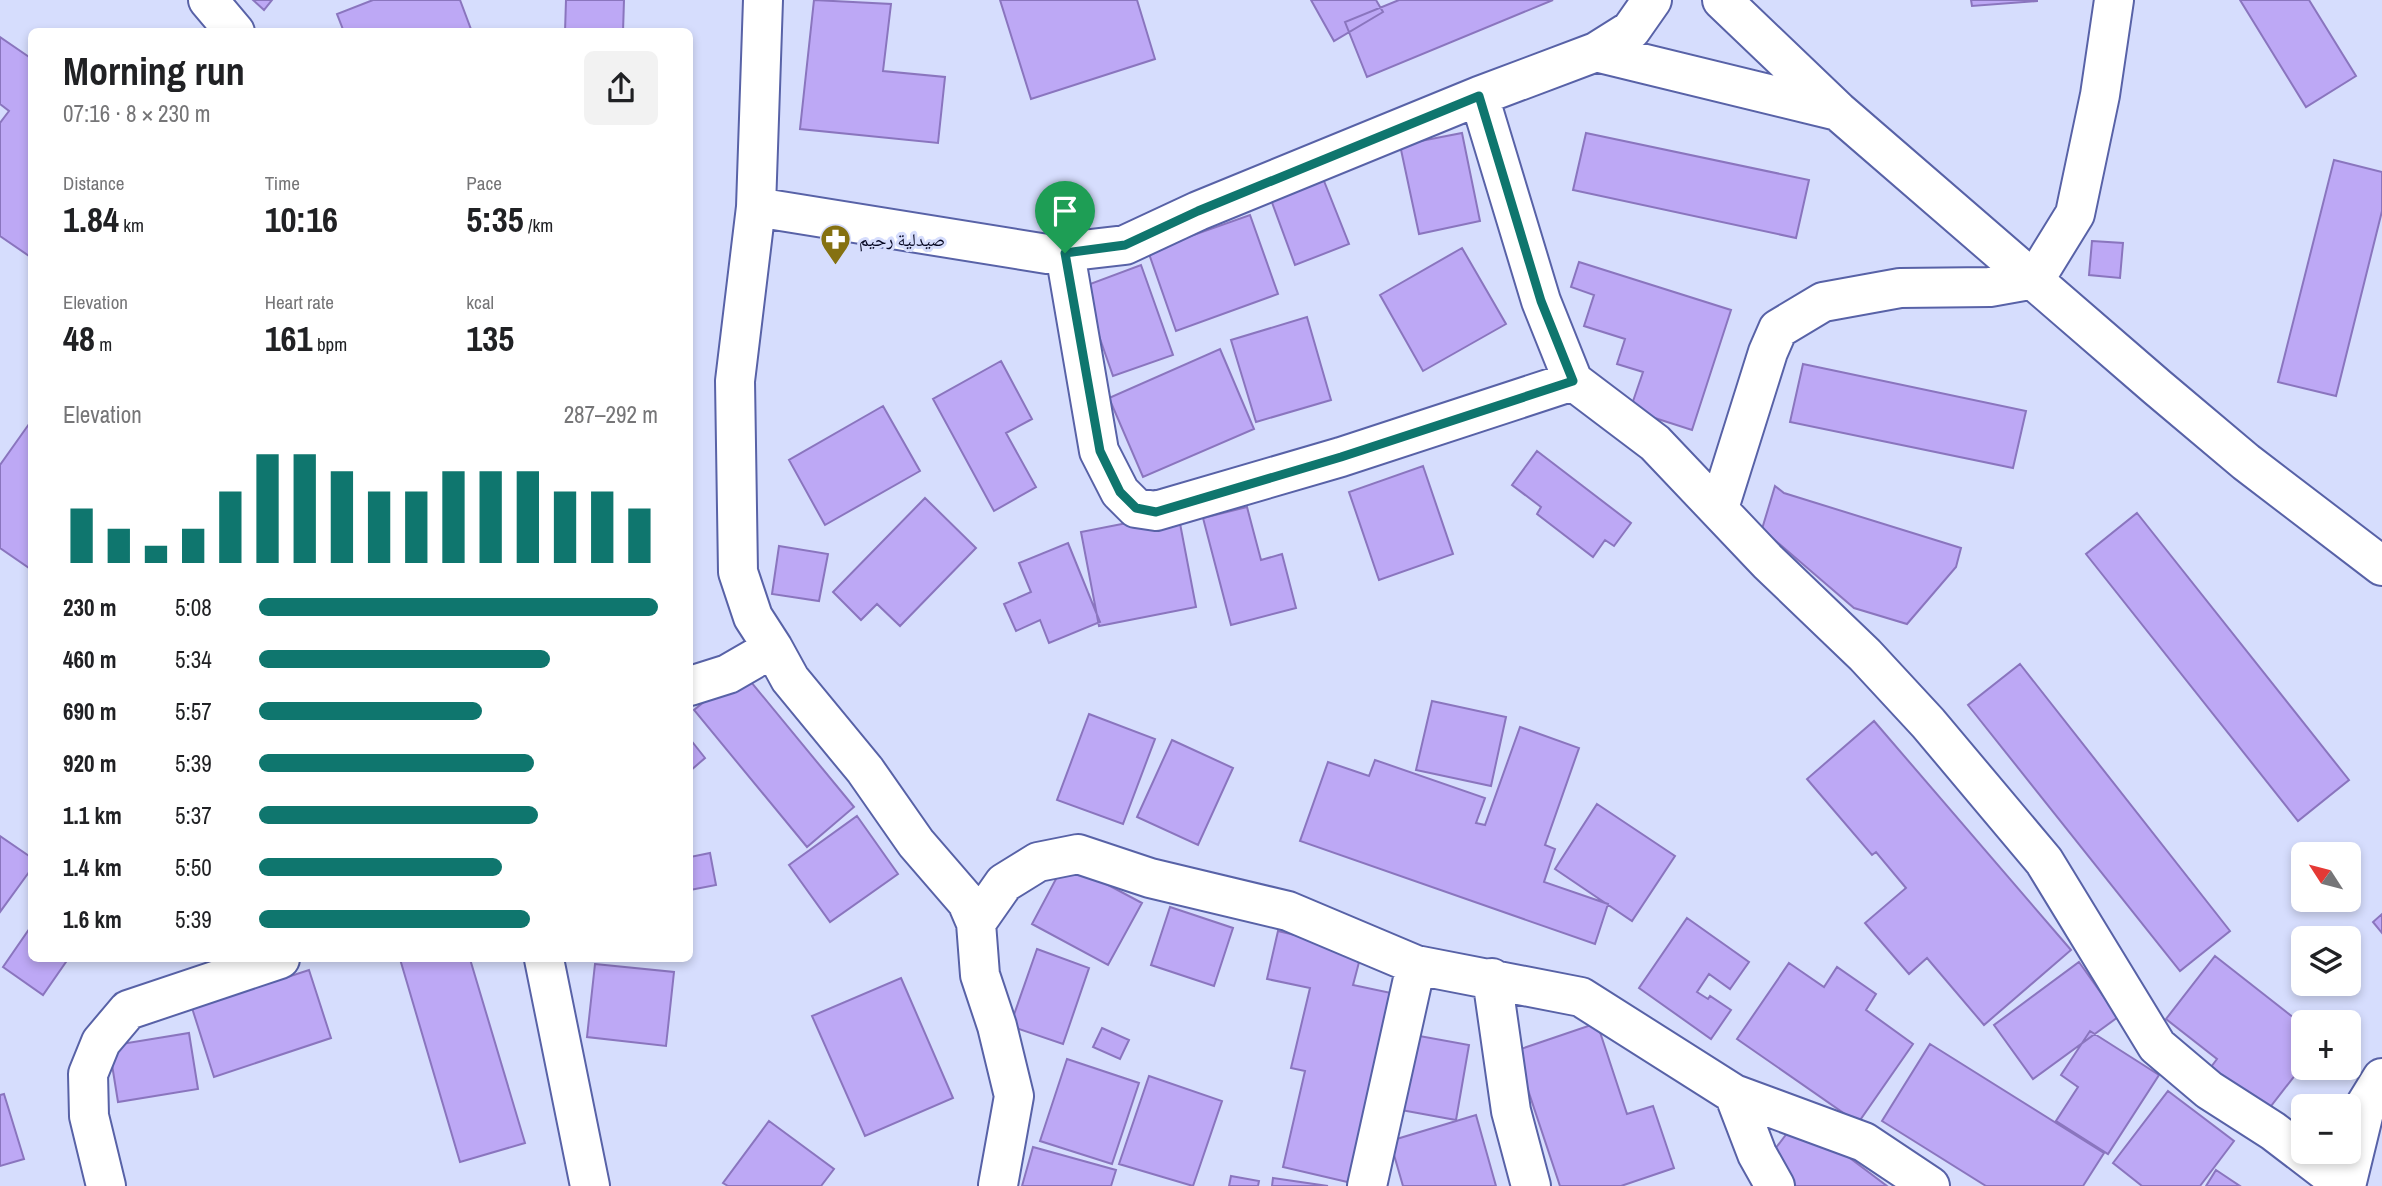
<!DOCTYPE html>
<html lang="en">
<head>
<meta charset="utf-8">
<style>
	:root { --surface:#fff; --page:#f2f2f2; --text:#202124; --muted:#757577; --accent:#0f766e }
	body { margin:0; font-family:"Archivo Narrow","Noto Naskh Arabic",sans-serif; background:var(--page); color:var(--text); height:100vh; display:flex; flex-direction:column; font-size:26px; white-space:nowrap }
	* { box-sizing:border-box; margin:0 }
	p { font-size:23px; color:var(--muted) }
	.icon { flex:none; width:38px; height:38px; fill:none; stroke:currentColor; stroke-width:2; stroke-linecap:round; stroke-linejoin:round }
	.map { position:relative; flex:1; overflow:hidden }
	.sheet { position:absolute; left:28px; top:28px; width:665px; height:934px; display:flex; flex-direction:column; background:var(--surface); border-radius:10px; box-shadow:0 4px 10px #0003 }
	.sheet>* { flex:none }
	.needle { width:46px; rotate:306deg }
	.controls { position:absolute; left:2291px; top:842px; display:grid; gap:14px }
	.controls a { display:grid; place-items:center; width:70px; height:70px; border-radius:10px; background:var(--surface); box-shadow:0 4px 10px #0003; font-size:35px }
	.pin { position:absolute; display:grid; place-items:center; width:60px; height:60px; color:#fff; margin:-72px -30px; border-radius:50% 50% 50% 0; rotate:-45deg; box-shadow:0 0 7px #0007 }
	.pin .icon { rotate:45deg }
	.round { display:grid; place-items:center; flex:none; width:74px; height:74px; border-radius:10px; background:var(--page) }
	.overview { display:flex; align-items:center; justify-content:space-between; height:119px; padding:0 35px }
	h1 { font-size:38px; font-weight:700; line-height:52px }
	.metrics { display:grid; grid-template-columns:repeat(3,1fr); gap:10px; height:119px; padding:7px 35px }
	.metrics div { display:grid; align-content:center }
	.metrics b { font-size:35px; font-weight:700 }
	.metrics small { font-size:19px; font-weight:400 }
	.metrics p { font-size:19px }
	.chart { height:196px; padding:14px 35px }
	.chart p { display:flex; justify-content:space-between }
	.chart svg { width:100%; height:126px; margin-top:7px; stroke:var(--accent); stroke-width:6 }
	ul { padding:0 35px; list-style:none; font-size:23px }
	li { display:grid; grid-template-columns:112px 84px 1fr; align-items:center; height:52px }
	li i { height:18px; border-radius:9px; background:var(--accent) }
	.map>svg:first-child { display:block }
	.building { fill:#bda8f5; stroke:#8a75be; stroke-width:2 }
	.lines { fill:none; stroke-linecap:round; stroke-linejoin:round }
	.street-casing { stroke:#5862a7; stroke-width:42 }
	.street { stroke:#fff; stroke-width:38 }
	.route-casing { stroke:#fff; stroke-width:14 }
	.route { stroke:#0f766e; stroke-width:9 }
	.labels { text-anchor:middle; stroke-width:6; stroke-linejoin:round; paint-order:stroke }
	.poi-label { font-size:18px; fill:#060722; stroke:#d6ddfd; text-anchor:start }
</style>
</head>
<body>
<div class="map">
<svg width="2382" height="1186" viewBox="0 0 2382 1186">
	<rect width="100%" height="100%" fill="#d6ddfd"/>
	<path class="building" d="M253,0H272L264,10Z
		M373,0H460L472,32H344L337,14Z
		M566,0H624L623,32H565Z
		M814,0L891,4L883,71L945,77L938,143L800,129Z
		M1000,0H1137L1155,59L1031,99Z
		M1311,0H1376L1383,12L1334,41Z
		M1399,0H1553L1367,77L1345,22Z
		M1971,0H2037V1L1972,6Z
		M2240,0H2309L2356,76L2306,107Z
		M0,37L32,59V258L0,236V123L9,111L0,104Z
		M1462,133L1480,221L1419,234L1400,145Z
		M1586,133L1809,180L1796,238L1573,190Z
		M2334,160L2382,172V211L2336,396L2278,382Z
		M1322,176L1349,244L1295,265L1270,197Z
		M1250,215L1278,294L1176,331L1148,251Z
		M2092,241L2123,243L2120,278L2089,275Z
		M1462,248L1506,324L1423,371L1380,295Z
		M1579,262L1731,310L1692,430L1630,410L1643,372L1617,364L1625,339L1584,326L1594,295L1571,287Z
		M1141,265L1173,355L1113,376L1082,287Z
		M1307,317L1331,400L1256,422L1231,340Z
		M1220,349L1254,429L1143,477L1109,398Z
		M1001,361L1032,419L1006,433L1036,487L994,511L933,399Z
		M1803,364L2026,411L2013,468L1790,422Z
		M883,406L920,471L825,525L789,460Z
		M29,424L32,426V570L0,548V465Z
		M1537,451L1631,523L1614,546L1605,540L1593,557L1537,514L1541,507L1512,485Z
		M1423,466L1453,554L1379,580L1349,492Z
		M1775,486L1784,493L1961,548L1956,567L1907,624L1854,608L1762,529Z
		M925,498L976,548L900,626L877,604L861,620L833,592Z
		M1247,507L1261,560L1282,554L1296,608L1231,625L1203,518Z
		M1178,513L1196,607L1099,626L1081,532Z
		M2137,513L2349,780L2298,821L2086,554Z
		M1068,543L1100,622L1049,643L1040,620L1016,631L1004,604L1031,592L1019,563Z
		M779,546L828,554L819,601L772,594Z
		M2020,664L2230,931L2180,971L1968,705Z
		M742,671L854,807L807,847L694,710Z
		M1432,701L1506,717L1491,786L1416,770Z
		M1089,714L1155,739L1123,824L1057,800Z
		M1874,721L2071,950L1984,1025L1927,958L1909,974L1865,923L1906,888L1876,852L1872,855L1807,779Z
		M1520,727L1579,748L1545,845L1555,849L1544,882L1608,904L1595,944L1300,841L1328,762L1369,776L1375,760L1485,798L1476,823L1485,825Z
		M690,739L705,758L690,771Z
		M1172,740L1233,768L1198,845L1137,817Z
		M1597,804L1675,856L1632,921L1555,869Z
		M857,816L898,874L830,922L789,865Z
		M0,836L32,858V868L0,912Z
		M710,853L716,885L690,890V857Z
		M1065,862L1142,903L1108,965L1032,924Z
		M1170,907L1233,928L1214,986L1151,965Z
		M2382,914V933L2373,922Z
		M1687,918L1749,962L1730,989L1709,974L1697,992L1708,999L1710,996L1731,1010L1711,1039L1639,988Z
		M32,925V959H68L43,995L3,967Z
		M1278,931L1362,951L1353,985L1391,993L1356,1184L1283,1167L1305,1071L1291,1068L1310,988L1267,979Z
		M1037,949L1089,968L1063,1044L1010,1026Z
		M2215,956L2303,1025V1065L2264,1115L2208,1071L2217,1059L2166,1019Z
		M400,959H470L525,1143L460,1162Z
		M2079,962L2118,1017L2033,1079L1994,1025Z
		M1789,963L1824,987L1837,967L1876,994L1866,1010L1913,1044L1858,1123L1737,1039Z
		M595,964L674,972L666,1046L587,1037Z
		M309,970L331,1038L214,1077L192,1008Z
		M901,978L953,1098L865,1136L812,1016Z
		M1597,1023L1627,1114L1653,1106L1674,1168L1621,1186H1560L1515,1051Z
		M1102,1028L1129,1040L1120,1059L1093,1047Z
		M2090,1031L2159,1075L2108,1154L2056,1121L2078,1087L2061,1075Z
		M189,1033L198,1089L118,1102L109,1046Z
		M1403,1033L1469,1045L1456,1120L1390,1108Z
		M1930,1044L2104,1153L2083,1186H1986L1882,1121Z
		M1067,1059L1139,1083L1112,1164L1040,1141Z
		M1149,1076L1222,1101L1193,1186L1119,1164Z
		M2168,1091L2234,1141L2200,1186H2142L2113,1163Z
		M4,1094L24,1159L0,1166V1095Z
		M1476,1115L1496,1186H1403L1390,1141Z
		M1798,1119L1887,1186H1796L1765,1162Z
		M769,1121L834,1169L821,1186H728L723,1183Z
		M1033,1147L1116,1170L1111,1186H1022Z
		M2216,1170L2240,1186H2206Z
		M1231,1176L1259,1181L1258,1186H1229Z
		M1273,1178L1328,1186H1272Z"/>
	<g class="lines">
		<defs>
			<path id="street" d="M208,0L235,32
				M1722,0L1838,111L2157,387L2246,462L2382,566
				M1596,52L1838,111
				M1479,96L1541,301L1573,381L1655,443L1768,562L1865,655L1928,723L2044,861L2157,1046L2209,1090L2273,1131L2345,1186
				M756,207L1047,254L1125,245L1198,211L1479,96L1596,52L1631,30L1652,0
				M1065,253L1099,451L1120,492L1136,508L1156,511L1341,457L1573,381
				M1719,508L1768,352L1778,329L1823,302L1900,288L1990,287L2035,279L2075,214L2100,95L2114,0
				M773,648L790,679L865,770L916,843L967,902L976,923L980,975L997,1026L1014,1096L998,1185
				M690,686L728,674L773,648L753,617L738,572L735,381L756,207L763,0
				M976,923L1004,883L1038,862L1078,854L1150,878L1288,911L1416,965L1581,997L1734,1094L1864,1142L1930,1186
				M544,959L590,1186
				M1492,978L1511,1111L1531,1186
				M1734,1094L1757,1154L1775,1186
				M106,1186L89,1116L88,1074L101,1042L128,1010L280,959
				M1367,1186L1416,965
				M2346,1186L2366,1104L2382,1078"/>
		</defs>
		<use href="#street" class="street-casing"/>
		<use href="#street" class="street"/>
	</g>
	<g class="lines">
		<defs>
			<path id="route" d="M1479,96L1541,301L1573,381L1341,457L1156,512L1136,508L1120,492L1100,451L1065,253L1125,245L1198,211Z"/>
		</defs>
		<use href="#route" class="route-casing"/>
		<use href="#route" class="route"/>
	</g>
	<defs>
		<symbol id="pharmacy-pin" viewBox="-11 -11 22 30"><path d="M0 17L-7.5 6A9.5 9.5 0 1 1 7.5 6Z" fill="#857111" stroke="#d6ddfd"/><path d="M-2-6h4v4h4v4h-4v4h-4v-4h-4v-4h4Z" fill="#fff"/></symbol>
	</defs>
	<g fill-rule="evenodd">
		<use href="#pharmacy-pin" x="818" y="222" width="35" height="47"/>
	</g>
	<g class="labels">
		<g class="poi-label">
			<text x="859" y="246">صيدلية رحيم</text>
		</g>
	</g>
</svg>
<div class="controls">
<a><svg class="needle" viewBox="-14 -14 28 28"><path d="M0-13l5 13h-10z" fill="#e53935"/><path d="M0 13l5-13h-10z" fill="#757577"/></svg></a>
<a><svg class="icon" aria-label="layers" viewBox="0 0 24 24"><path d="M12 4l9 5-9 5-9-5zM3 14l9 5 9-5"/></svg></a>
<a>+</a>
<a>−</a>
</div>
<div class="pin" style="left:1065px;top:253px;background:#1e9e55"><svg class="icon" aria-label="arrive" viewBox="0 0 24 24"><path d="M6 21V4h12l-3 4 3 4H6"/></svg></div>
<section class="sheet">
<div class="overview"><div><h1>Morning run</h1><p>07:16 · 8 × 230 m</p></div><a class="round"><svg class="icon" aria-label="share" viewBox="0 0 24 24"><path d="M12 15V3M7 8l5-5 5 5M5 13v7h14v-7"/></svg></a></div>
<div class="metrics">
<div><p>Distance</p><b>1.84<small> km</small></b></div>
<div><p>Time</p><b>10:16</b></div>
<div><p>Pace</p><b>5:35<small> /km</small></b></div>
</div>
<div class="metrics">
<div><p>Elevation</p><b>48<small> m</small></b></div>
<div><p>Heart rate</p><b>161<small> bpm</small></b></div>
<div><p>kcal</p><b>135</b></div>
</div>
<div class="chart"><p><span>Elevation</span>287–292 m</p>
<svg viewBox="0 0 160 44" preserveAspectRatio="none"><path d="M5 44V25M15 44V32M25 44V38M35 44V32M45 44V19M55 44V6M65 44V6M75 44V12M85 44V19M95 44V19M105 44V12M115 44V12M125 44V12M135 44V19M145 44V19M155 44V25"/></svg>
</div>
<ul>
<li><b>230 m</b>5:08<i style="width:100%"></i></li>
<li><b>460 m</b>5:34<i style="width:73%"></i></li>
<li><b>690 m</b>5:57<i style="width:56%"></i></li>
<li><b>920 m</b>5:39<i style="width:69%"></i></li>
<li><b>1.1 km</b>5:37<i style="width:70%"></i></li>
<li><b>1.4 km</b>5:50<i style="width:61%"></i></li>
<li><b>1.6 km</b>5:39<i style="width:68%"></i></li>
</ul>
</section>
</div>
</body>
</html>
